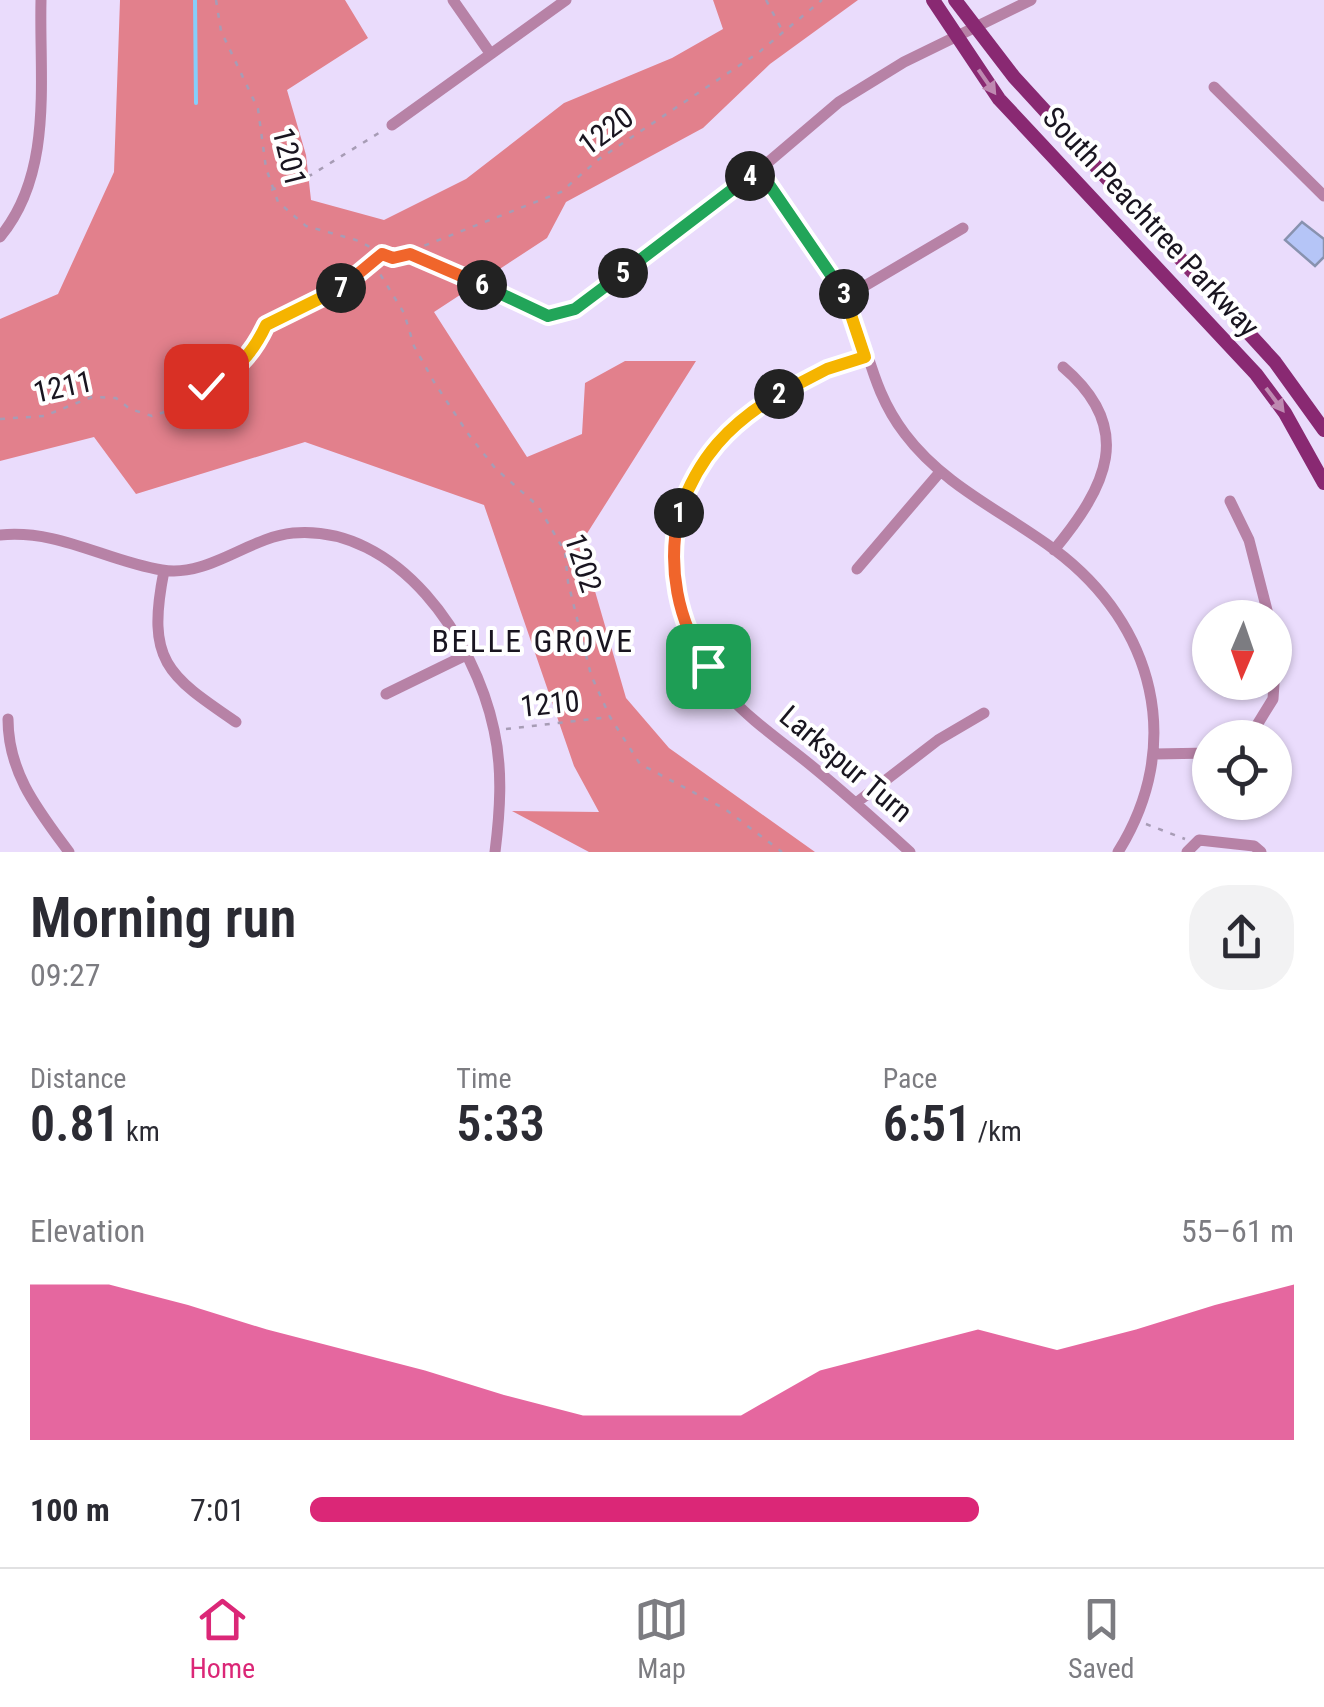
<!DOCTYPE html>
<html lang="en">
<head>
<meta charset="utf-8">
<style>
	:root { --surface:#fff; --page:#f2f2f3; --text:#2b2b33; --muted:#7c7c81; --line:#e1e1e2; --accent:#db2777 }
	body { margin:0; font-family:"Roboto Condensed",sans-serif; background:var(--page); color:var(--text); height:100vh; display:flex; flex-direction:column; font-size:38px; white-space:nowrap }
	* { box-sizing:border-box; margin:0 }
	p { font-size:32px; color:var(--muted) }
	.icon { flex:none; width:55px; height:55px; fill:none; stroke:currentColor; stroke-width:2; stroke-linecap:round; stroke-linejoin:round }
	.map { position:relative; height:852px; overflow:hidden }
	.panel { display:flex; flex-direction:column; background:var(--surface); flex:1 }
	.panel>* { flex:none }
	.needle { width:65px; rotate:182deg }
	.buttons { position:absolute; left:1192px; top:600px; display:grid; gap:20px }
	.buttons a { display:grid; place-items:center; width:100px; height:100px; border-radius:50%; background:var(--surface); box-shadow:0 2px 8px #0004; font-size:50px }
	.pin { position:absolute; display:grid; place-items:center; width:85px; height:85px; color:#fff; margin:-42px; border-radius:20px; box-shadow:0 5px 15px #0006 }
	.km { position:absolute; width:50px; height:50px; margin:-25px; border-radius:50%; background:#222; color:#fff; font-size:28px; line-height:50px; text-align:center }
	.round { display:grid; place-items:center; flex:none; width:105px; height:105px; border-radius:40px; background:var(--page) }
	.overview { display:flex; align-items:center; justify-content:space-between; height:170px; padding:0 30px }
	h1 { font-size:55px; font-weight:600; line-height:75px }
	.stats { display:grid; grid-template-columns:repeat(3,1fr); gap:15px; height:170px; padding:10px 30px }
	.stats div { display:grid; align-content:center }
	.stats b { font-size:50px; font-weight:600 }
	.stats small { font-size:28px; font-weight:400 }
	.stats p { font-size:28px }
	.chart { height:280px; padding:20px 30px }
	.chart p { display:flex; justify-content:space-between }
	.chart svg { width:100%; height:180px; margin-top:10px; fill:var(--accent); opacity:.7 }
	ul { padding:0 30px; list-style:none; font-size:32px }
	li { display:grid; grid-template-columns:160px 120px 1fr; align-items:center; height:75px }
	li i { height:25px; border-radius:12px; background:var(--accent) }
	.dock { display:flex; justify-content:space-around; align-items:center; height:140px; border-top:2px solid var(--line); background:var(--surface); font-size:28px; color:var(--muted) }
	.dock a { display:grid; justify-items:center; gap:5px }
	.dock .current { color:var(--accent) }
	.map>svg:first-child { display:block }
	.forest { fill:#e2808c }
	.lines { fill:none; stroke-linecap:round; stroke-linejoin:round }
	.stream { stroke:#85cefb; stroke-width:4 }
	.building { fill:#b5c5f7; stroke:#8892af; stroke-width:2.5 }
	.path { stroke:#a79cb5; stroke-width:2.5; stroke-dasharray:5 8; stroke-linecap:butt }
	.minor { stroke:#b782a6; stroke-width:11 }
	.major { stroke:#892972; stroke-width:14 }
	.oneway { fill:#be89b1 }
	.split-1-casing { stroke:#fff; stroke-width:20 }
	.split-2-casing { stroke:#fff; stroke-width:20 }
	.split-3-casing { stroke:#fff; stroke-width:20 }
	.split-4-casing { stroke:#fff; stroke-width:20 }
	.split-5-casing { stroke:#fff; stroke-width:20 }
	.split-6-casing { stroke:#fff; stroke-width:20 }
	.split-7-casing { stroke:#fff; stroke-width:20 }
	.split-8-casing { stroke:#fff; stroke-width:20 }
	.split-1 { stroke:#f0652b; stroke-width:12 }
	.split-2 { stroke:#f5b400; stroke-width:12 }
	.split-3 { stroke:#f5b400; stroke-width:12 }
	.split-4 { stroke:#22a559; stroke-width:12 }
	.split-5 { stroke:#22a559; stroke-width:12 }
	.split-6 { stroke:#22a559; stroke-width:12 }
	.split-7 { stroke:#f0652b; stroke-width:12 }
	.split-8 { stroke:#f5b400; stroke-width:12 }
	.labels { text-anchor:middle; stroke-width:8; stroke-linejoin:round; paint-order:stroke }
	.street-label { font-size:30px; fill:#191520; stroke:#fff }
	.neighbourhood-label { font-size:32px; letter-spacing:2.5px; fill:#191520; stroke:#fff }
</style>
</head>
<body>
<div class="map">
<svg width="1324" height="852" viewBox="0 0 1324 852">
	<rect width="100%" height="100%" fill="#eadcfc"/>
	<path class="forest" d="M120,0H345L368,38L287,90L306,155L311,200L384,220L466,179L564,103L672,58L723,29L713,0H858L770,64L703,128L566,202L547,238L434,312L527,457L582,434L585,383L625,361H696L581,543L626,698L669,748L815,852H589L512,811L599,812L574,766L484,505L305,442L136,494L94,437L0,461V319L58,294L114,172Z"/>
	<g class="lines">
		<path class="stream" d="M195,0L196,103"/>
	</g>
	<path class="building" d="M1302,222L1324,239V257L1315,266L1285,240Z"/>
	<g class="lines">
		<path class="path" d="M216,0L221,31L258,109L266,168L278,202L306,226L356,240L393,258L561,192L599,159L758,53L822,0
			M766,0L783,32
			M271,190L311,175L382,131
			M372,251V261L404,313L414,346L434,382L469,435L495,468L538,506L565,552L568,582L591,675L610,717L640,764L725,809L782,852
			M413,256L539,309
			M0,419L44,416L92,397L116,398L130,409L152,416L184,406L255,350L266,325L341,289L379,256
			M506,729L610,717
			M1146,824L1185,839"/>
		<path class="minor" d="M453,0L490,53
			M1214,87L1324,196
			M392,125L566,0
			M759,170C787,211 822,251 845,295C869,342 869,387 905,434C944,486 1004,512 1055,550C1155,625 1185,745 1118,852
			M0,237C54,172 39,79 41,0
			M846,297L963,228
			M548,316L575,309L759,170L839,102L904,62L1031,0
			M865,357C809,374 747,402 710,448C651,520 669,627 726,693C751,721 784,743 813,767C846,794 878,823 910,852
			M1230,501L1249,540L1269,618
			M0,535C59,529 106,561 162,570C208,578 249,537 293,533C398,524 475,640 494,730C503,770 500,812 495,852
			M1054,550C1106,487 1136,429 1063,367
			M857,569L940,472
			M164,571C146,661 167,675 236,722
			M386,694L466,655
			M8,719C8,773 38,810 69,852
			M1249,738L1273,699L1275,668
			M1155,754L1210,753
			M856,803L938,740L984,713
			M1187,852L1199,840L1254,846L1261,852"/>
		<path class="major" d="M933,0L999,99L1256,374L1285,413L1324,483
			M955,0L1014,77L1275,362L1324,430"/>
	</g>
	<defs><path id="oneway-solid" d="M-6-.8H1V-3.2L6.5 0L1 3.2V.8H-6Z" transform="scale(2.5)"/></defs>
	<g class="oneway">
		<use href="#oneway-solid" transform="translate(987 82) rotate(55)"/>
		<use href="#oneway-solid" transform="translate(1275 400) rotate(53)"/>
	</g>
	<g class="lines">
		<defs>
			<path id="split-1" d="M679,513C667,566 677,621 708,666"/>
			<path id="split-2" d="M679,513C698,457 729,424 779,394"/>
			<path id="split-3" d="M779,394L827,369L865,357L844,294"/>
			<path id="split-4" d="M750,176L759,170L844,294"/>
			<path id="split-5" d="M623,273L750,176"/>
			<path id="split-6" d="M482,285L548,316L575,309L623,273"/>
			<path id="split-7" d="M341,288L382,254L393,258L410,254L482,285"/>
			<path id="split-8" d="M206,386C236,371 252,355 266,325L341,288"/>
		</defs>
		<use href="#split-1" class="split-1-casing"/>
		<use href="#split-2" class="split-2-casing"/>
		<use href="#split-3" class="split-3-casing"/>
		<use href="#split-4" class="split-4-casing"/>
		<use href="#split-5" class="split-5-casing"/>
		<use href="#split-6" class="split-6-casing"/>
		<use href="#split-7" class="split-7-casing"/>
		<use href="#split-8" class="split-8-casing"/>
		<use href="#split-1" class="split-1"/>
		<use href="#split-2" class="split-2"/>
		<use href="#split-3" class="split-3"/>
		<use href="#split-4" class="split-4"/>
		<use href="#split-5" class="split-5"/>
		<use href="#split-6" class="split-6"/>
		<use href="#split-7" class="split-7"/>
		<use href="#split-8" class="split-8"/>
	</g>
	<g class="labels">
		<g class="street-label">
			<text transform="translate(606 131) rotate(-36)" y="10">1220</text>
			<text transform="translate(289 157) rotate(76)" y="10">1201</text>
			<text transform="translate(1151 222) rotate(47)" y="10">South Peachtree Parkway</text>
			<text transform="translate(63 387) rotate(-12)" y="10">1211</text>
			<text transform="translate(583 563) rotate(72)" y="10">1202</text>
			<text transform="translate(550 704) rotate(-6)" y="10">1210</text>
			<text transform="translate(846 764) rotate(40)" y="10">Larkspur Turn</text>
		</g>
		<g class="neighbourhood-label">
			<text x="533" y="652">BELLE GROVE</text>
		</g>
	</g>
</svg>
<div class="buttons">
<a><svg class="needle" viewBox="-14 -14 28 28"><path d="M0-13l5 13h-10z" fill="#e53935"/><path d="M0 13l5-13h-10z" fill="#7c7c81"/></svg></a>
<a><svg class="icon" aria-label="locate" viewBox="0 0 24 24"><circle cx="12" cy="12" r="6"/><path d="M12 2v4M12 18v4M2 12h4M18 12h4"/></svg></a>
</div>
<div class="pin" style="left:708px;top:666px;background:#1e9e55"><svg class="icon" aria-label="arrive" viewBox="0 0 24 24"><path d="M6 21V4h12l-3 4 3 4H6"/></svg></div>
<div class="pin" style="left:206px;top:386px;background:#d93025"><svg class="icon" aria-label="check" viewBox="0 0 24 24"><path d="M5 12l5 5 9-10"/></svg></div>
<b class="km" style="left:679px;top:513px">1</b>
<b class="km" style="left:779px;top:394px">2</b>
<b class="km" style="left:844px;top:294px">3</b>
<b class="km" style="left:750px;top:176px">4</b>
<b class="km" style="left:623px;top:273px">5</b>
<b class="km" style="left:482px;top:285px">6</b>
<b class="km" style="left:341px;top:288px">7</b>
</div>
<section class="panel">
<div class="overview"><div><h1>Morning run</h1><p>09:27</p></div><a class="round"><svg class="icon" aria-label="share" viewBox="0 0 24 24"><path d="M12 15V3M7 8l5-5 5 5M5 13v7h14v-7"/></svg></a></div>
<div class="stats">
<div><p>Distance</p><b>0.81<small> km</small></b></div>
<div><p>Time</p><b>5:33</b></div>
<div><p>Pace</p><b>6:51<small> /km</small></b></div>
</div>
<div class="chart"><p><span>Elevation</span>55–61 m</p>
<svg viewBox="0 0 160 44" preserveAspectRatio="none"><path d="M0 44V6L10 6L20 11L30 17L40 22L50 27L60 33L70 38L80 38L90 38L100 27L110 22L120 17L130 22L140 17L150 11L160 6V44z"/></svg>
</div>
<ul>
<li><b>100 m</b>7:01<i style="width:68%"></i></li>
</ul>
</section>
<nav class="dock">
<a class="current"><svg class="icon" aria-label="home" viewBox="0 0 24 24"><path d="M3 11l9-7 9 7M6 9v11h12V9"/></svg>Home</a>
<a><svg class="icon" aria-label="map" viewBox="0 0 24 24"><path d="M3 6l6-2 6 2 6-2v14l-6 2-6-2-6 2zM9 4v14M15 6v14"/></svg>Map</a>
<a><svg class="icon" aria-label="saved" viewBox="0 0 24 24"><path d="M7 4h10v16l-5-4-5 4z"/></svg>Saved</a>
</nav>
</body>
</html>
